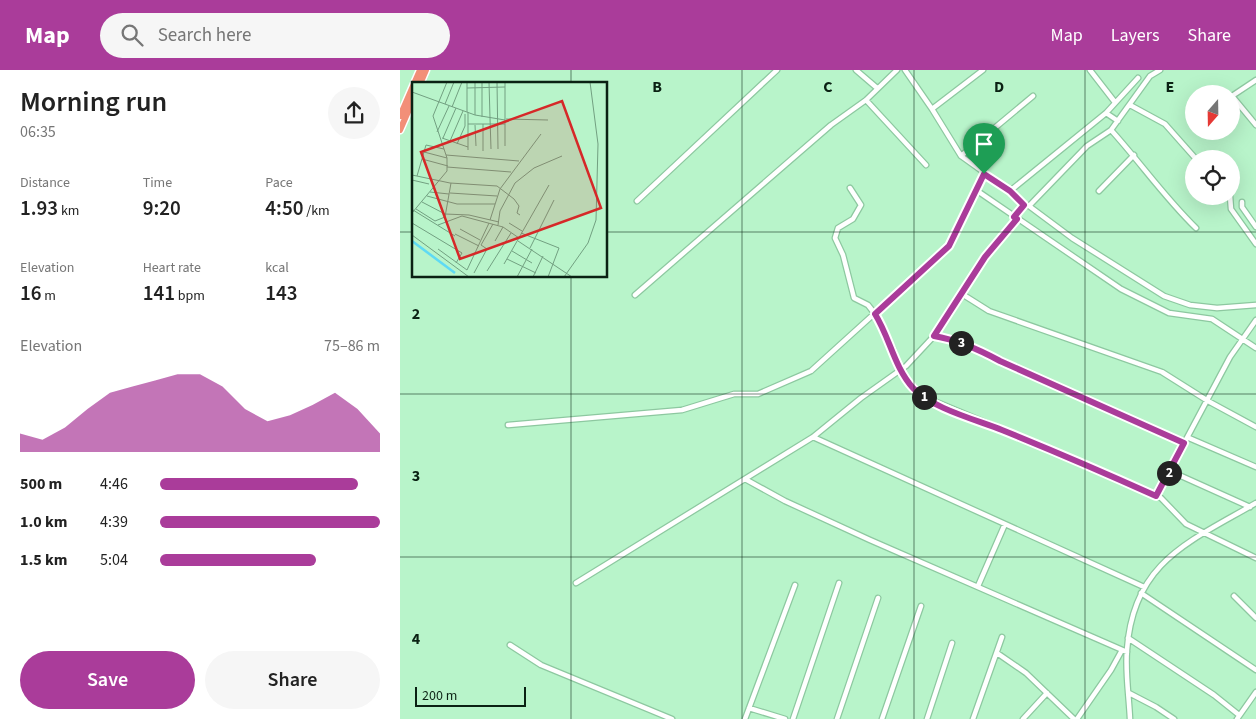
<!DOCTYPE html>
<html lang="en">
<head>
<meta charset="utf-8">
<style>
	:root { --surface:#fff; --page:#f6f6f6; --text:#222; --muted:#767676; --accent:#aa3c9a }
	body { margin:0; font-family:"Source Sans 3",sans-serif; background:var(--page); color:var(--text); height:100vh; display:flex; flex-direction:column; font-size:19px; white-space:nowrap }
	* { box-sizing:border-box; margin:0 }
	p { font-size:16px; color:var(--muted) }
	.icon { flex:none; width:28px; height:28px; fill:none; stroke:currentColor; stroke-width:2; stroke-linecap:round; stroke-linejoin:round }
	.map { position:relative; flex:1; overflow:hidden }
	.side { display:flex; flex-direction:column; background:var(--surface); width:400px }
	.side>* { flex:none }
	.needle { width:32px; rotate:200deg }
	.buttons { position:absolute; left:785px; top:15px; display:grid; gap:10px }
	.buttons a { display:grid; place-items:center; width:55px; height:55px; border-radius:50%; background:var(--surface); box-shadow:0 5px 20px #0002; font-size:25px }
	.scale { position:absolute; left:15px; bottom:12px; width:111px; box-sizing:border-box; padding-left:5px; border:2px solid #0a2113; border-top:0; font-size:14px; line-height:18px; white-space:nowrap; color:#0a2113; -webkit-text-stroke:4px #b8f4ca; paint-order:stroke }
	.pin { position:absolute; display:grid; place-items:center; width:42px; height:42px; color:#fff; margin:-51px -21px; border-radius:50% 50% 50% 0; rotate:-45deg; box-shadow:0 0 5px #0007 }
	.pin .icon { rotate:45deg }
	.km { position:absolute; width:25px; height:25px; margin:-12px; border-radius:50%; background:#222; color:#fff; font-size:14px; line-height:25px; text-align:center }
	.round { display:grid; place-items:center; flex:none; width:52px; height:52px; border-radius:26px; background:var(--page) }
	.summary { display:flex; align-items:center; justify-content:space-between; height:85px; padding:0 20px }
	h1 { font-size:28px; font-weight:600; line-height:38px }
	.metrics { display:grid; grid-template-columns:repeat(3,1fr); gap:8px; height:85px; padding:5px 20px }
	.metrics div { display:grid; align-content:center }
	.metrics b { font-size:21px; font-weight:600 }
	.metrics small { font-size:14px; font-weight:400 }
	.metrics p { font-size:14px }
	.chart { height:140px; padding:10px 20px }
	.chart p { display:flex; justify-content:space-between }
	.chart svg { width:100%; height:90px; margin-top:5px; fill:var(--accent); opacity:.7 }
	.primary-button { display:flex; gap:10px; margin-top:auto; padding:10px 20px }
	.primary-button a { flex:1; height:58px; border-radius:30px; background:var(--accent); color:#fff; font-size:20px; font-weight:600; line-height:58px; text-align:center }
	.primary-button a+a { background:var(--page); color:var(--text) }
	ul { padding:0 20px; list-style:none; font-size:16px }
	li { display:grid; grid-template-columns:80px 60px 1fr; align-items:center; height:38px }
	li i { height:12px; border-radius:6px; background:var(--accent) }
	header { display:flex; align-items:center; gap:30px; box-sizing:border-box; height:70px; padding:0 25px; background:var(--accent); color:#fff }
	header strong { font-size:24px }
	nav { display:flex; gap:28px; margin-inline-start:auto; font-size:18px }
	.search { width:350px; height:45px; background:var(--page); display:flex; align-items:center; gap:12px; box-sizing:border-box; padding:0 18px; border-radius:28px; color:var(--muted); font-size:19px }
	main { display:flex; flex:1; min-height:0 }
	.map>svg:first-child { display:block }
	.lines { fill:none; stroke-linecap:round; stroke-linejoin:round }
	.minor-casing { stroke:#8dc8a0; stroke-width:7 }
	.highway-casing { stroke:#fff; stroke-width:9 }
	.minor { stroke:#fff; stroke-width:4.5 }
	.highway { stroke:#f28f78; stroke-width:6 }
	.route-casing { stroke:#fff; stroke-width:10 }
	.route { stroke:#aa3c9a; stroke-width:6 }
	.grid { fill:none; stroke:#0a2113; stroke-width:1; stroke-opacity:0.55 }
	.inset-river { fill:none; stroke:#5fdaf4; stroke-width:2.5 }
	.inset-road { fill:none; stroke:#72a081; stroke-width:1 }
	.view { fill:#d62828; fill-opacity:0.15; stroke:#d62828; stroke-width:2.5 }
	.inset-edge { fill:none; stroke:#0a2113; stroke-width:2.5 }
	.grid-label { font-size:16px; text-anchor:middle; font-weight:bold; fill:#0a2113; stroke:#b8f4ca; stroke-width:4; stroke-linejoin:round; paint-order:stroke }
</style>
</head>
<body>
<header>
<strong>Map</strong>
<div class="search"><svg class="icon" aria-label="search" viewBox="0 0 24 24"><circle cx="10" cy="10" r="6"/><path d="M15 15l6 6"/></svg>Search here</div>
<nav><a>Map</a><a>Layers</a><a>Share</a></nav>
</header>
<main>
<section class="side">
<div class="summary"><div><h1>Morning run</h1><p>06:35</p></div><a class="round"><svg class="icon" aria-label="share" viewBox="0 0 24 24"><path d="M12 15V3M7 8l5-5 5 5M5 13v7h14v-7"/></svg></a></div>
<div class="metrics">
<div><p>Distance</p><b>1.93<small> km</small></b></div>
<div><p>Time</p><b>9:20</b></div>
<div><p>Pace</p><b>4:50<small> /km</small></b></div>
</div>
<div class="metrics">
<div><p>Elevation</p><b>16<small> m</small></b></div>
<div><p>Heart rate</p><b>141<small> bpm</small></b></div>
<div><p>kcal</p><b>143</b></div>
</div>
<div class="chart"><p><span>Elevation</span>75–86 m</p>
<svg viewBox="0 0 160 44" preserveAspectRatio="none"><path d="M0 44V35L10 38L20 32L30 23L40 15L50 12L60 9L70 6L80 6L90 12L100 23L110 29L120 26L130 21L140 15L150 23L160 35V44z"/></svg>
</div>
<ul>
<li><b>500 m</b>4:46<i style="width:90%"></i></li>
<li><b>1.0 km</b>4:39<i style="width:100%"></i></li>
<li><b>1.5 km</b>5:04<i style="width:71%"></i></li>
</ul>
<div class="primary-button"><a>Save</a><a>Share</a></div>
</section>
<div class="map">
<svg width="856" height="649" viewBox="0 0 856 649">
	<rect width="100%" height="100%" fill="#b8f4ca"/>
	<g class="lines">
		<defs>
			<path id="minor" d="M456,0L477,18
				M505,0L532,39L561,86L610,121L624,135L629,136L672,168L764,226L790,235L817,238L856,235
				M690,0L714,31
				M856,10L832,26L856,55
				M466,30L526,95
				M730,35L765,54L796,89
				M532,39L583,0
				M706,43L718,51
				M711,60C740,92 765,128 796,158
				M561,86L633,26
				M450,118L461,135L453,149L438,158L435,168L443,185L454,228L468,235L475,244L493,279L499,300L522,326L683,393L761,428L786,454L856,488
				M576,120L721,219L769,243L812,249L856,278
				M610,121L706,43L738,8
				M699,121L734,85
				M830,126L831,139L856,174
				M237,131L377,0
				M842,132V137L856,157
				M629,136L687,76L711,60L750,6L760,0
				M614,147L624,135
				M562,224L589,241L762,302L808,331L856,357
				M235,225L431,55L466,30L497,0
				M534,266C571,272 603,292 637,308C685,330 735,351 784,373
				M108,355L282,340L334,324H358L411,301L549,176L585,104
				M413,367L744,517
				M789,368L856,397
				M770,401L850,437
				M345,409L385,431L470,470L727,582
				M756,426L830,287L856,250
				M176,513L413,367L461,328L506,296L534,266L585,187L617,149
				M578,516L605,454
				M741,523L856,600
				M834,526L856,548
				M728,568L814,625L839,645
				M110,575L141,595L272,649
				M597,583L626,603L674,649
				M729,623L756,637L774,649
				M349,638L385,649
				M345,649L395,515
				M393,649L439,513
				M437,649L478,528
				M482,649L521,536
				M527,649L552,573
				M573,649L602,567
				M623,649L647,623
				M677,649L711,600L722,580
				M730,649C729,626 725,602 727,580C733,492 789,472 856,433
				M837,649L856,622"/>
			<path id="highway" d="M20,14L26,0
				M0,46L20,0
				M0,60L14,28"/>
		</defs>
		<use href="#minor" class="minor-casing"/>
		<use href="#highway" class="highway-casing"/>
		<use href="#minor" class="minor"/>
		<use href="#highway" class="highway"/>
	</g>
	<g class="lines">
		<defs>
			<path id="route" d="M584,104L610,121L624,135L614,147L617,149L585,187L534,266C558,270 578,279 600,291L784,373L756,426C705,403 654,381 602,360C577,350 531,338 513,318C494,297 490,268 475,244L549,176Z"/>
		</defs>
		<use href="#route" class="route-casing"/>
		<use href="#route" class="route"/>
	</g>
	<path class="grid" d="M171,0V14M342,0V649M514,0V649M685,0V649M0,162H14M206,162H856M171,206V649M0,324H856M0,487H856"/>
	<g transform="translate(12 12)">
		<rect width="195" height="195" fill="#b8f4ca"/>
		<path class="inset-river" d="M0,159L43,191"/>
		<path class="inset-road" d="M55,0V30M63,0V33M77,0L78,36M85,0L86,67M55,6L93,5M0,10L63,33L93,38M33,22L42,0M40,25L50,0M56,30V68M70,35V0M78,36L79,67M94,37L136,38M56,42H93M71,42V69M63,43L64,64M25,50L37,24M30,56L56,65M31,56L44,26M38,59L51,29M45,62L53,44V32M93,64V0M12,70L35,76M34,73L107,79M10,77L36,84M35,85L99,90M0,93L38,101L85,104L102,117L107,124L105,131L108,133M5,94L14,63L32,67M0,98L17,102M18,110L37,112M38,111L85,114M15,114L45,122H83M10,120L33,132L57,133L87,140M4,127L23,139L33,135L39,101M1,128L43,154M0,131L35,89V76L21,34L35,0M78,138L88,107L129,52M0,141L50,171L44,181M97,141L110,149M26,143L50,134L91,145L107,156M86,143L88,129L103,101L122,86L150,74M48,147L68,158M109,151L147,166L136,195M43,152L67,164M0,153L57,195M83,159L91,145M106,159L160,195M69,163L81,142M118,166L142,118M26,167L55,188L77,141M100,169L120,181M95,177L124,191M92,182L137,103M75,189L99,151M62,191L75,167L69,163M105,195L120,167M121,195L131,174M152,195L176,161L184,138L186,62L178,0"/>
		<path class="view" d="M150,19L189,126L48,177L9,70Z"/>
		<rect width="195" height="195" class="inset-edge"/>
	</g>
	<g class="grid-label">
		<text x="257" y="22">B</text>
		<text x="428" y="22">C</text>
		<text x="599" y="22">D</text>
		<text x="770" y="22">E</text>
		<text x="16" y="249">2</text>
		<text x="16" y="411">3</text>
		<text x="16" y="574">4</text>
	</g>
</svg>
<div class="buttons">
<a><svg class="needle" viewBox="-14 -14 28 28"><path d="M0-13l5 13h-10z" fill="#e53935"/><path d="M0 13l5-13h-10z" fill="#767676"/></svg></a>
<a><svg class="icon" aria-label="locate" viewBox="0 0 24 24"><circle cx="12" cy="12" r="6"/><path d="M12 2v4M12 18v4M2 12h4M18 12h4"/></svg></a>
</div>
<div class="scale">200 m</div>
<div class="pin" style="left:584px;top:104px;background:#1e9e55"><svg class="icon" aria-label="arrive" viewBox="0 0 24 24"><path d="M6 21V4h12l-3 4 3 4H6"/></svg></div>
<b class="km" style="left:524px;top:327px">1</b>
<b class="km" style="left:769px;top:403px">2</b>
<b class="km" style="left:561px;top:273px">3</b>
</div>
</main>
</body>
</html>
